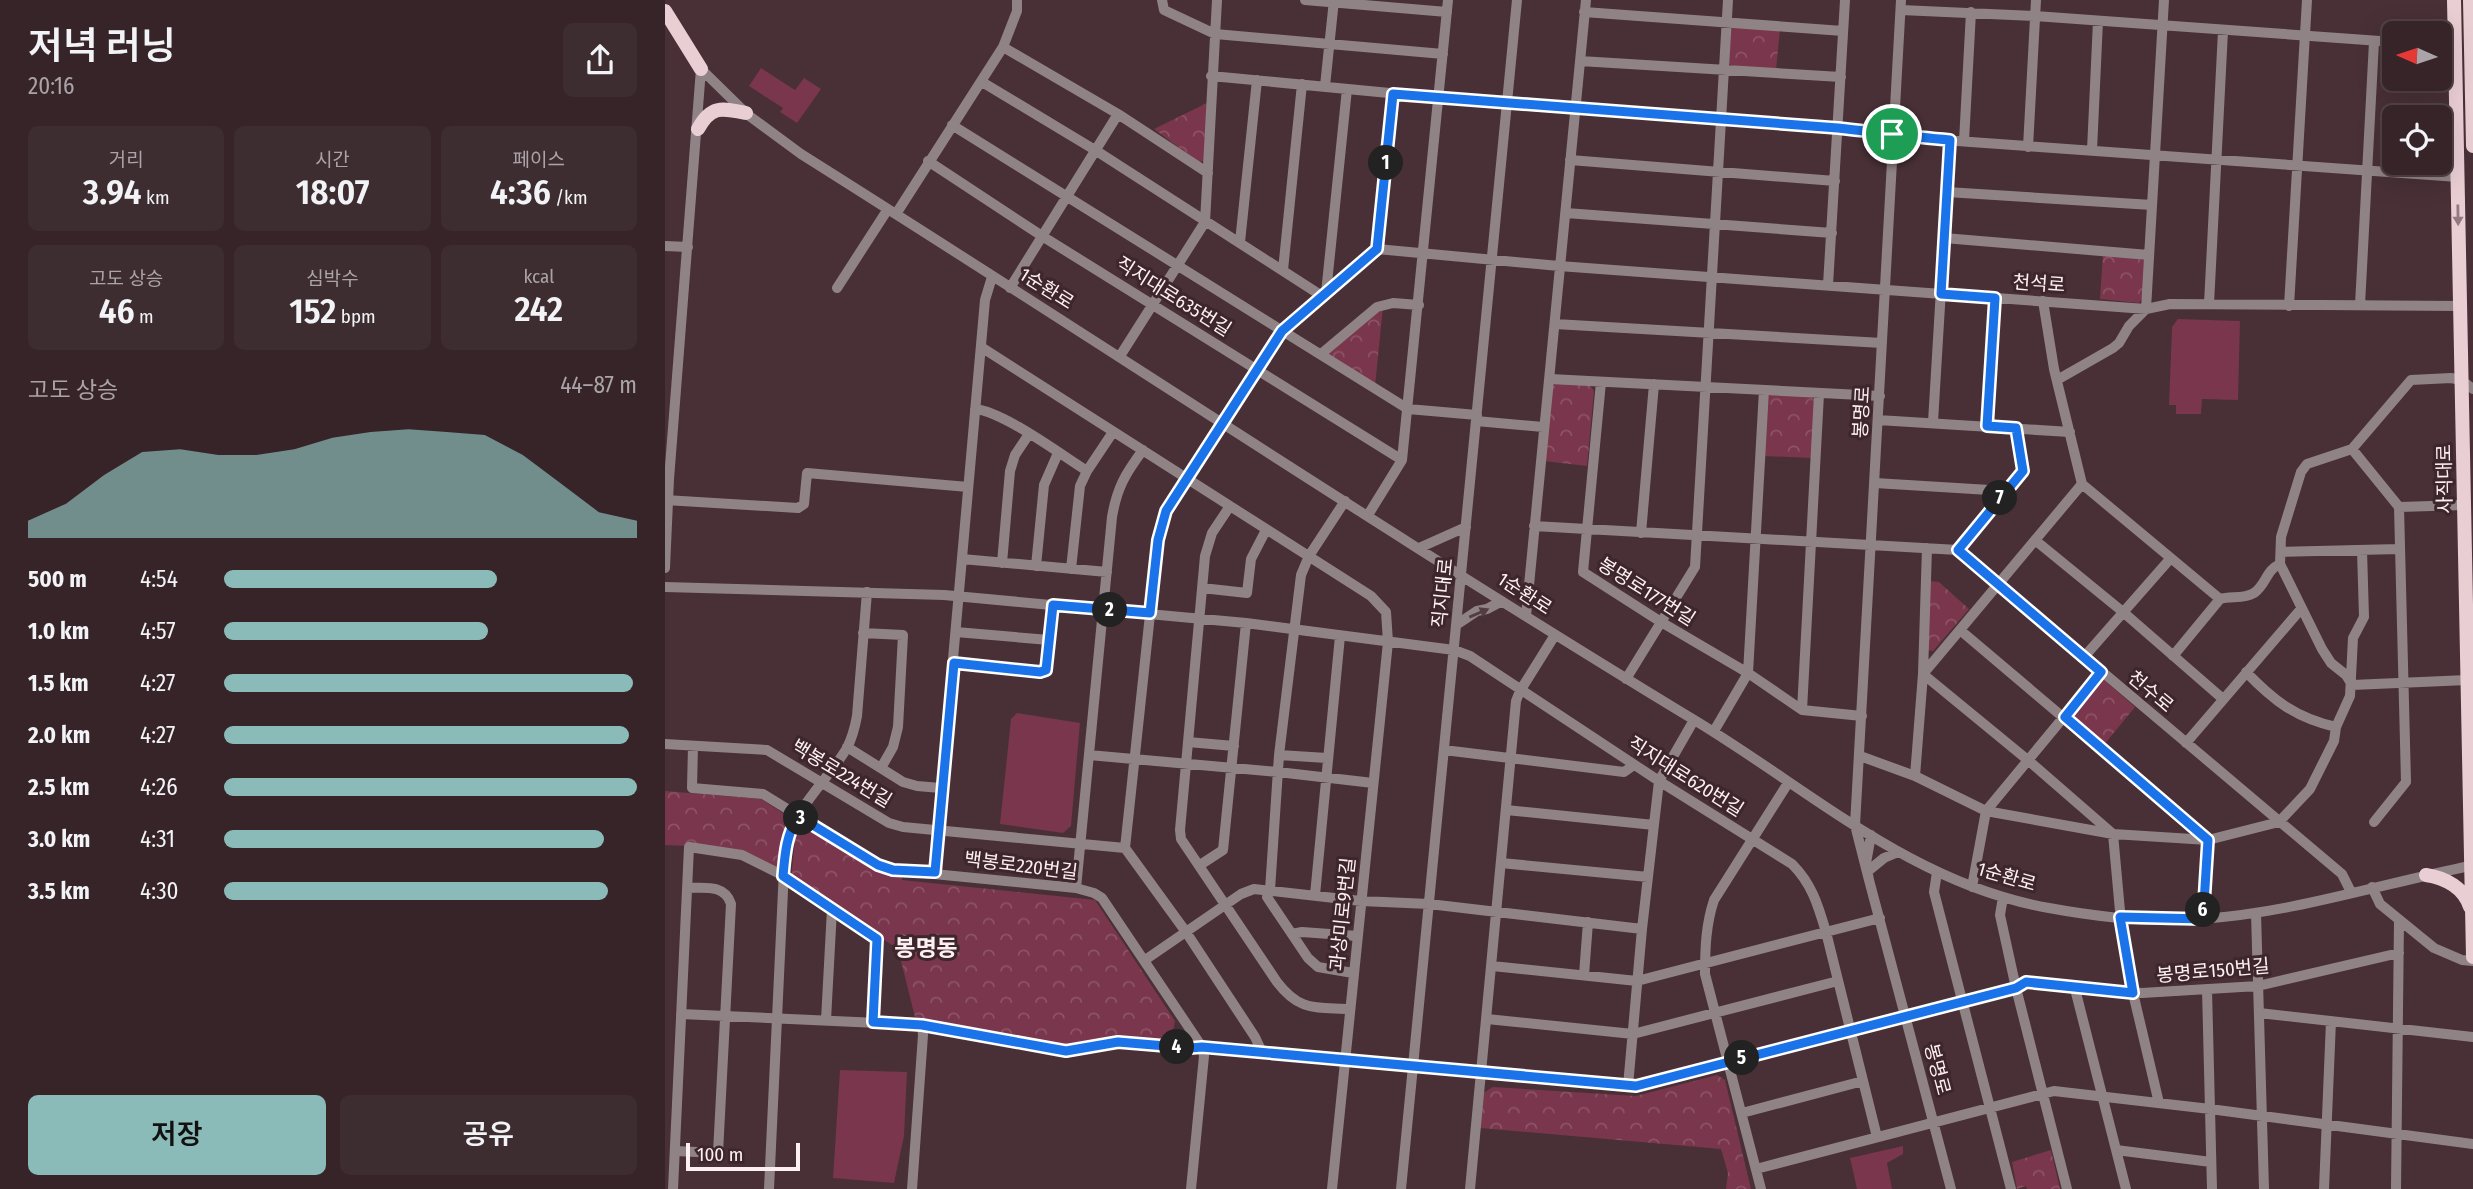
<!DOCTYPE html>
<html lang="ko">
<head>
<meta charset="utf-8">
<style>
	:root { --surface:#362428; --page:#3d2c30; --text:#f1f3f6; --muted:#aaa4a8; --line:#504145; --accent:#8bbbb9 }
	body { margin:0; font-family:"Fira Sans Condensed","Noto Sans KR",sans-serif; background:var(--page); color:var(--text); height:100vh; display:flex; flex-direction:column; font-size:26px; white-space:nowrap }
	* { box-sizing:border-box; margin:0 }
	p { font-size:23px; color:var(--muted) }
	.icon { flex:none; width:38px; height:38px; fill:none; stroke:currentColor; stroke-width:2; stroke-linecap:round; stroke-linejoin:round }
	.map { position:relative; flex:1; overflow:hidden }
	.details { display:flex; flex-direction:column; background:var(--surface); width:665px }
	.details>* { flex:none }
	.needle { width:46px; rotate:273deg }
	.fabs { position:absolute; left:1717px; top:21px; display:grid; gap:14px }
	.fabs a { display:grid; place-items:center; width:70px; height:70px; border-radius:10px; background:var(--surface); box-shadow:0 7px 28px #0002,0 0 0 2px var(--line); font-size:35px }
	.scale { position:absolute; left:21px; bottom:18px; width:114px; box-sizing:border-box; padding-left:7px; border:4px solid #fdf0f3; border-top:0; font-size:19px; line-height:24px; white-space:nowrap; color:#fdf0f3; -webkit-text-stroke:5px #3d262c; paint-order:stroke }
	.pin { position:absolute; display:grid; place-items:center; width:60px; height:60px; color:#fff; margin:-30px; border:4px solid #fff; border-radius:50%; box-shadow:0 2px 7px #0007 }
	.km { position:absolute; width:35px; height:35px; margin:-18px; border-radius:50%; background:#222; color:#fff; font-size:19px; line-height:35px; text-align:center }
	.round { display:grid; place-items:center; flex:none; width:74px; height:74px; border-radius:10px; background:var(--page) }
	.headline { display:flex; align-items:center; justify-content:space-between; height:119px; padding:0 28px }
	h1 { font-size:38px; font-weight:600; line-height:52px }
	.metrics { display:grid; grid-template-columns:repeat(3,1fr); gap:10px; height:119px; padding:7px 28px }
	.metrics div { display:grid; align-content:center; border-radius:10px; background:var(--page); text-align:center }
	.metrics b { font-size:35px; font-weight:600 }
	.metrics small { font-size:19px; font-weight:400 }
	.metrics p { font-size:19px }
	.chart { height:196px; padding:14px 28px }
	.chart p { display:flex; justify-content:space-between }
	.chart svg { width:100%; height:126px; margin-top:7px; fill:var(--accent); opacity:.7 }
	.action { display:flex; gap:14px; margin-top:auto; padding:14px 28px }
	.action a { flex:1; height:80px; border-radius:10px; background:var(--accent); color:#111; font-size:28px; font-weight:600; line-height:80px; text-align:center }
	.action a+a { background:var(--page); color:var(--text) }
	ul { padding:0 28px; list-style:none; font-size:23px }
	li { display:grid; grid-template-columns:112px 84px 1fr; align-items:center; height:52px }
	li i { height:18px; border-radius:9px; background:var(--accent) }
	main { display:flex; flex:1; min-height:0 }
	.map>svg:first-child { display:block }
	.forest { fill:url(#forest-crowns) }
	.garden { fill:#79364c }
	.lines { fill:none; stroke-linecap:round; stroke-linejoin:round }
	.minor { stroke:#908386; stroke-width:10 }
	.major { stroke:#e9ced4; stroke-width:14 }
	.oneway { fill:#937a80 }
	.oneway2 { fill:#523d42 }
	.route-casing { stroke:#fff; stroke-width:14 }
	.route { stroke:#1a73e8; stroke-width:9 }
	.labels { text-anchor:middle; stroke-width:6; stroke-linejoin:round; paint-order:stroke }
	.street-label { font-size:19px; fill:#fdf0f3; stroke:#3d262c }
	.quarter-label { font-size:23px; font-weight:bold; fill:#fdf0f3; stroke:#3d262c }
</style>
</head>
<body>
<main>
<section class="details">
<div class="headline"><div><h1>저녁 러닝</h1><p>20:16</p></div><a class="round"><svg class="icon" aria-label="share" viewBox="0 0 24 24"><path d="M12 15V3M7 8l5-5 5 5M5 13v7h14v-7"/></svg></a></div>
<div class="metrics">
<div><p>거리</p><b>3.94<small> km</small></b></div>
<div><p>시간</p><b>18:07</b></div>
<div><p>페이스</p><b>4:36<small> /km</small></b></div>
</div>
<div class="metrics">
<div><p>고도 상승</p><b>46<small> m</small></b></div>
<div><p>심박수</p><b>152<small> bpm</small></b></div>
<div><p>kcal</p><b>242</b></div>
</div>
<div class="chart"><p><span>고도 상승</span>44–87 m</p>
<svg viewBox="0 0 160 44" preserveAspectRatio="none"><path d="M0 44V38L10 32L20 22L30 14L40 13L50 15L60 15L70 13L80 9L90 7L100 6L110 7L120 8L130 15L140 25L150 35L160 38V44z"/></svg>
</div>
<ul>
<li><b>500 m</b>4:54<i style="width:66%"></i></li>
<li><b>1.0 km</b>4:57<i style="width:64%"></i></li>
<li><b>1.5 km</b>4:27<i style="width:99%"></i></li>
<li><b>2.0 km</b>4:27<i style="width:98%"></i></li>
<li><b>2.5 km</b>4:26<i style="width:100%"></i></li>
<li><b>3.0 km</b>4:31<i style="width:92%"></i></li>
<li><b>3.5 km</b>4:30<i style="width:93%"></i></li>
</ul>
<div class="action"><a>저장</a><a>공유</a></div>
</section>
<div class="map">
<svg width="1808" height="1189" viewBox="0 0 1808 1189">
	<defs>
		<pattern id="forest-crowns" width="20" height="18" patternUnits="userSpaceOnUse" patternTransform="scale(1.75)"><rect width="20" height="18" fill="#79364c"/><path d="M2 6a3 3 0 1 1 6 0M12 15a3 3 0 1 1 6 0" fill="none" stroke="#8d5366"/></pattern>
	</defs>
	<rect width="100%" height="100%" fill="#483036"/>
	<path class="forest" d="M1070,25L1115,29L1111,70L1068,68L1064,63L1066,29Z
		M542,103L539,161L533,162L489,129Z
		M1438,253L1479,260L1478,297L1474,303L1435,299Z
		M718,307L710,386L661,353Z
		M892,382L925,385L929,391L922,466L879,461L886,388Z
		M1106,394L1145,395L1151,402L1147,458L1098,456L1101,399Z
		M1264,581L1274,582L1304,609L1268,651L1262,650Z
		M1434,679H1438L1470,707L1438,746L1408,720L1407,714Z
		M0,791L96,799L127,819L118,862L111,869L25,846L0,845Z
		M138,823L237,874V880L430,900L510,1021L506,1043L451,1037L399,1048L251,1021L233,949L126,878L131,831Z
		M1052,1075L1060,1080L1086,1189H1061L1063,1173L1056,1149L815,1128L818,1093L828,1087L971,1096Z
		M1386,1150L1395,1189H1362L1361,1186L1352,1189L1347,1162Z"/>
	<path class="garden" d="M96,68L130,90L139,78L156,89L132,123L115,112L118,108L84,86Z
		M1513,319L1575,321L1573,400L1537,399L1536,414H1511V405H1504L1507,327Z
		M352,713L415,723L406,826L398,833L335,824L346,719Z
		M175,1070L242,1072L239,1136L229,1183L168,1178Z
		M1238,1146V1154L1222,1163L1227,1189H1192L1185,1158Z"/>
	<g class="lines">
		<path class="minor" d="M497,0L499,10L550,34L778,54
			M640,0L782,12
			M1236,10L1370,16L1729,42
			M919,12L1178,31
			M1774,44H1790
			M338,47L453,114L543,173
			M915,61L1176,77
			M36,69L83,115L136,154C433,341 726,536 1026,718C1143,788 1246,884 1384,908C1433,917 1486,923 1536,919C1627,913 1716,884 1805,866
			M546,76L840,104L1173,128L1228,133L1236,137L1793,177
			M317,82L430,150L657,296
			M660,86L669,0
			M287,125L743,409L812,415
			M1299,141L1306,12
			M1363,147L1371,0
			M1427,150L1433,21
			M905,160L1170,181
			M263,161L377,236L737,460
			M1282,192L1487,205
			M901,213L1167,233
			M231,214L338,47L352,11V0
			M1279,238L1484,255
			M575,242L592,80
			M0,246L23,247
			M712,249L728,94
			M618,270L637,84
			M1163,285L1180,0
			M172,288L223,209
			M345,288L453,114
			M661,293L682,89
			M1378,301L1389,369L1417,484L1555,599
			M1544,304L1558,31
			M1695,305L1709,42
			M1624,306L1642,0
			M890,324L1217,343
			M316,347L706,596L721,612L723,642L667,1189
			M656,354L712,307L728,303L754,305
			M455,356L540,222L552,0
			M885,379L1215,396
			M1392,380L1448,348L1454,343L1464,326L1481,309L1499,0
			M936,382L918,572L996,622L1083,673L1137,710L1197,716
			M310,409C339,412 395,454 422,471
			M1213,420L1405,432
			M811,421L878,427
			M1268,422L1285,140
			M1322,426L1330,298
			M1687,449L1734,507L1799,505
			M1210,483L1341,491
			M1417,484L1258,674L1364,761L1448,834L1457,933L1468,993L1494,1103
			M0,500L133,508L139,504L142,473L303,487
			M680,501L644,556L636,575L614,755L605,890L602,897L643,958L653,967L688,973
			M565,506L547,533L540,556L515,830L516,839L612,982C635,1012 650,1007 685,1009
			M703,515L737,460L783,0
			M869,526L1293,550L1677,874L1686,892
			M976,533L989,384
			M1370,540L1458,612L1558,699
			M754,548L801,527
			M1293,550L1358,471L1351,428
			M1616,552L1734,549
			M297,559L442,572
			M337,563L345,471L350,455L364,434
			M371,566L379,485L393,453
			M0,568L4,479L36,69
			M406,569L415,486L422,471L448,432
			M0,587L279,595L581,623L789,650L805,656L994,781L1127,864C1147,884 1153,905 1161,932L1212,1137
			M537,588L582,593L586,559L601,530
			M861,616L921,0
			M791,625L812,611L822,609L837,601
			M1295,630L1543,840L1538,919
			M291,632L384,640
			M198,633L238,635L233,727L228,747L216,768
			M1508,656L1555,599C1566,596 1579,599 1589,593C1601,585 1601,570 1615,564
			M1419,657L1505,559
			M289,663L375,672L381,670L389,605
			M1581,672C1609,701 1631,718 1671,727
			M961,679L1030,567L1063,0
			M1802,680L1687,685L1681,675L1666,663L1657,649L1615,564L1616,537L1636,472L1642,464L1687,449L1746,380L1786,378L1796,380L1808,389
			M1137,710L1154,394
			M1049,731L1083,673L1099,390
			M523,742L569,746
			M1521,743L1636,609
			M0,744L102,750L224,823L238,827L460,848
			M28,746L27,788L98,794L213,865L228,870L411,888L429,893L437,898L537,1047L539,1056L526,1189
			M182,747L238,782L252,786L276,788
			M779,750L959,772L969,765
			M424,755L613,772L708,783
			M614,755L662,758
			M1195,756L1250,776L1321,811L1448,834L1543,840L1614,822L1645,789L1669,741L1671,727L1685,696L1688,638L1699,617L1697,550
			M1250,776L1258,674L1262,548
			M841,810L989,825
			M1709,822L1741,782L1734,507
			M1206,835L1201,863L1204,880L1286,1189
			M460,848L493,540L501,511L617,331L712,249L894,266L1481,309L1505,304L1795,306
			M460,848L521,932L590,1037L597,1052
			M836,863L983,877
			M535,865L558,850L581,623
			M1203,871L1219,858L1233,852
			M269,872L320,300L327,277
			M1272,872L1269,892L1346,1189
			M1204,880L1190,825L1236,0
			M1307,887L1321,811L1436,672
			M1707,887L1715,904L1769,948L1797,960L1808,961
			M411,888L447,517C452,488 460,474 478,450
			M650,895L675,636
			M1338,897L1335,915L1351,988L1402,1189
			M1591,913L1599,1189
			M627,934L637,932L692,936
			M480,960L576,894L589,889L696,901L764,904L977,929
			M827,966L972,981L1215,918
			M919,975L923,922
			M1409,985L1461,1189
			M1542,989L1547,1189
			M1594,1013L1808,1037
			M16,1014L257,1025L401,1051L453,1042L525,1048L537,1047L971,1086L1351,988L1361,982L1477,993L1593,986L1734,953
			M822,1019L968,1034L1173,981
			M161,1020L167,909
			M963,1086L977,929L994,781L1029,720
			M1077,1113L1198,1081
			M1451,1150L1546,1162
			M10,1151L53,1153L66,904C60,884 39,888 22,888
			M1091,1169L1389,1091L1545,1109L1808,1144
			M8,1189L24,847L77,855L119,876L212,939L208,1022
			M104,1189L120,848C129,808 162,781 182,748C187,738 190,727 192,716L202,592
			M247,1189L258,1035L257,1025
			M736,1189L852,0
			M805,1189L851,701L855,691L890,635
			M1096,1189L1040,974C1040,948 1041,924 1049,900L1123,783
			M1659,1189L1666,1021
			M1731,1189L1734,920"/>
		<path class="major" d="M1789,0L1808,957
			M1805,0L1808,146
			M0,11L36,69
			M33,129C46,105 57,108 81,113
			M1761,875C1781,878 1799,888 1805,907"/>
	</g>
	<defs><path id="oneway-solid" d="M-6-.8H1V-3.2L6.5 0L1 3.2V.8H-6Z" transform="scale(1.75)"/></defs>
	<use class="oneway" href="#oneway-solid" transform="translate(1793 215) rotate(89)"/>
	<use class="oneway2" href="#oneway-solid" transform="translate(814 613) rotate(-23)"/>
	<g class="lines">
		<defs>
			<path id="route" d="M728,94L1173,128C1210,132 1247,137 1285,140L1276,294L1330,298L1322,426L1351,428L1358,471L1293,550L1436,672L1400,717L1543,840L1538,919L1455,917L1468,993L1361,982L1351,988L971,1086L537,1047L525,1048L453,1042L401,1051L257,1025L208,1022L212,939L118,876C120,854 121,836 133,816L213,865L228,870L270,872L289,663L375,672L381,670L388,605L485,613L493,540L501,511L617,331L712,249Z"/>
		</defs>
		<use href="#route" class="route-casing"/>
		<use href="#route" class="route"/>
	</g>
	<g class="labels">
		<g class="street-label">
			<text transform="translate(1374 283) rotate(4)" y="7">천석로</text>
			<text transform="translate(382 288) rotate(32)" y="7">1순환로</text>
			<text transform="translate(509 296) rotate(32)" y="7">직지대로635번길</text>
			<text transform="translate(1196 412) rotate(-87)" y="7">봉명로</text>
			<text transform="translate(1779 479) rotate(-91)" y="7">사직대로</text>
			<text transform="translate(982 591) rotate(32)" y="7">봉명로177번길</text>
			<text transform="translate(777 593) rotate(-84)" y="7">직지대로</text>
			<text transform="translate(860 593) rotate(33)" y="7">1순환로</text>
			<text transform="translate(1486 691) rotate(40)" y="7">천수로</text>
			<text transform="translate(177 773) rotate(31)" y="7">백봉로224번길</text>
			<text transform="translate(1021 776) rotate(32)" y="7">직지대로620번길</text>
			<text transform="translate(356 865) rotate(7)" y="7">백봉로220번길</text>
			<text transform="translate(1342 876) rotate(16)" y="7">1순환로</text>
			<text transform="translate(677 914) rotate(-84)" y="7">과상미로9번길</text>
			<text transform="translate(1548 970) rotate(-5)" y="7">봉명로150번길</text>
			<text transform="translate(1273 1069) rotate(75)" y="7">봉명로</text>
		</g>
		<g class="quarter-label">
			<text x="261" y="956">봉명동</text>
		</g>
	</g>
</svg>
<div class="fabs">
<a><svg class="needle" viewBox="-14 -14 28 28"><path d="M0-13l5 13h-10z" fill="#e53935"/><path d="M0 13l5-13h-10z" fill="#aaa4a8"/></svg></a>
<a><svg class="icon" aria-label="locate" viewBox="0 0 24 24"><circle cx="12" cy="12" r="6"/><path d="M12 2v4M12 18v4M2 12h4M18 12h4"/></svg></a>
</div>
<div class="scale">100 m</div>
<div class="pin" style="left:1227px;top:134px;background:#1e9e55"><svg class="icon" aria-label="arrive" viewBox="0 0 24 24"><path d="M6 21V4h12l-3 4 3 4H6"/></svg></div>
<b class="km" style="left:721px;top:163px">1</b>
<b class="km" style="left:445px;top:610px">2</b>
<b class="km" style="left:136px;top:818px">3</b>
<b class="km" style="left:512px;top:1047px">4</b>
<b class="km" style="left:1077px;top:1058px">5</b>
<b class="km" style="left:1538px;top:910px">6</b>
<b class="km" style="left:1335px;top:498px">7</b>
</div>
</main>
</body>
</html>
